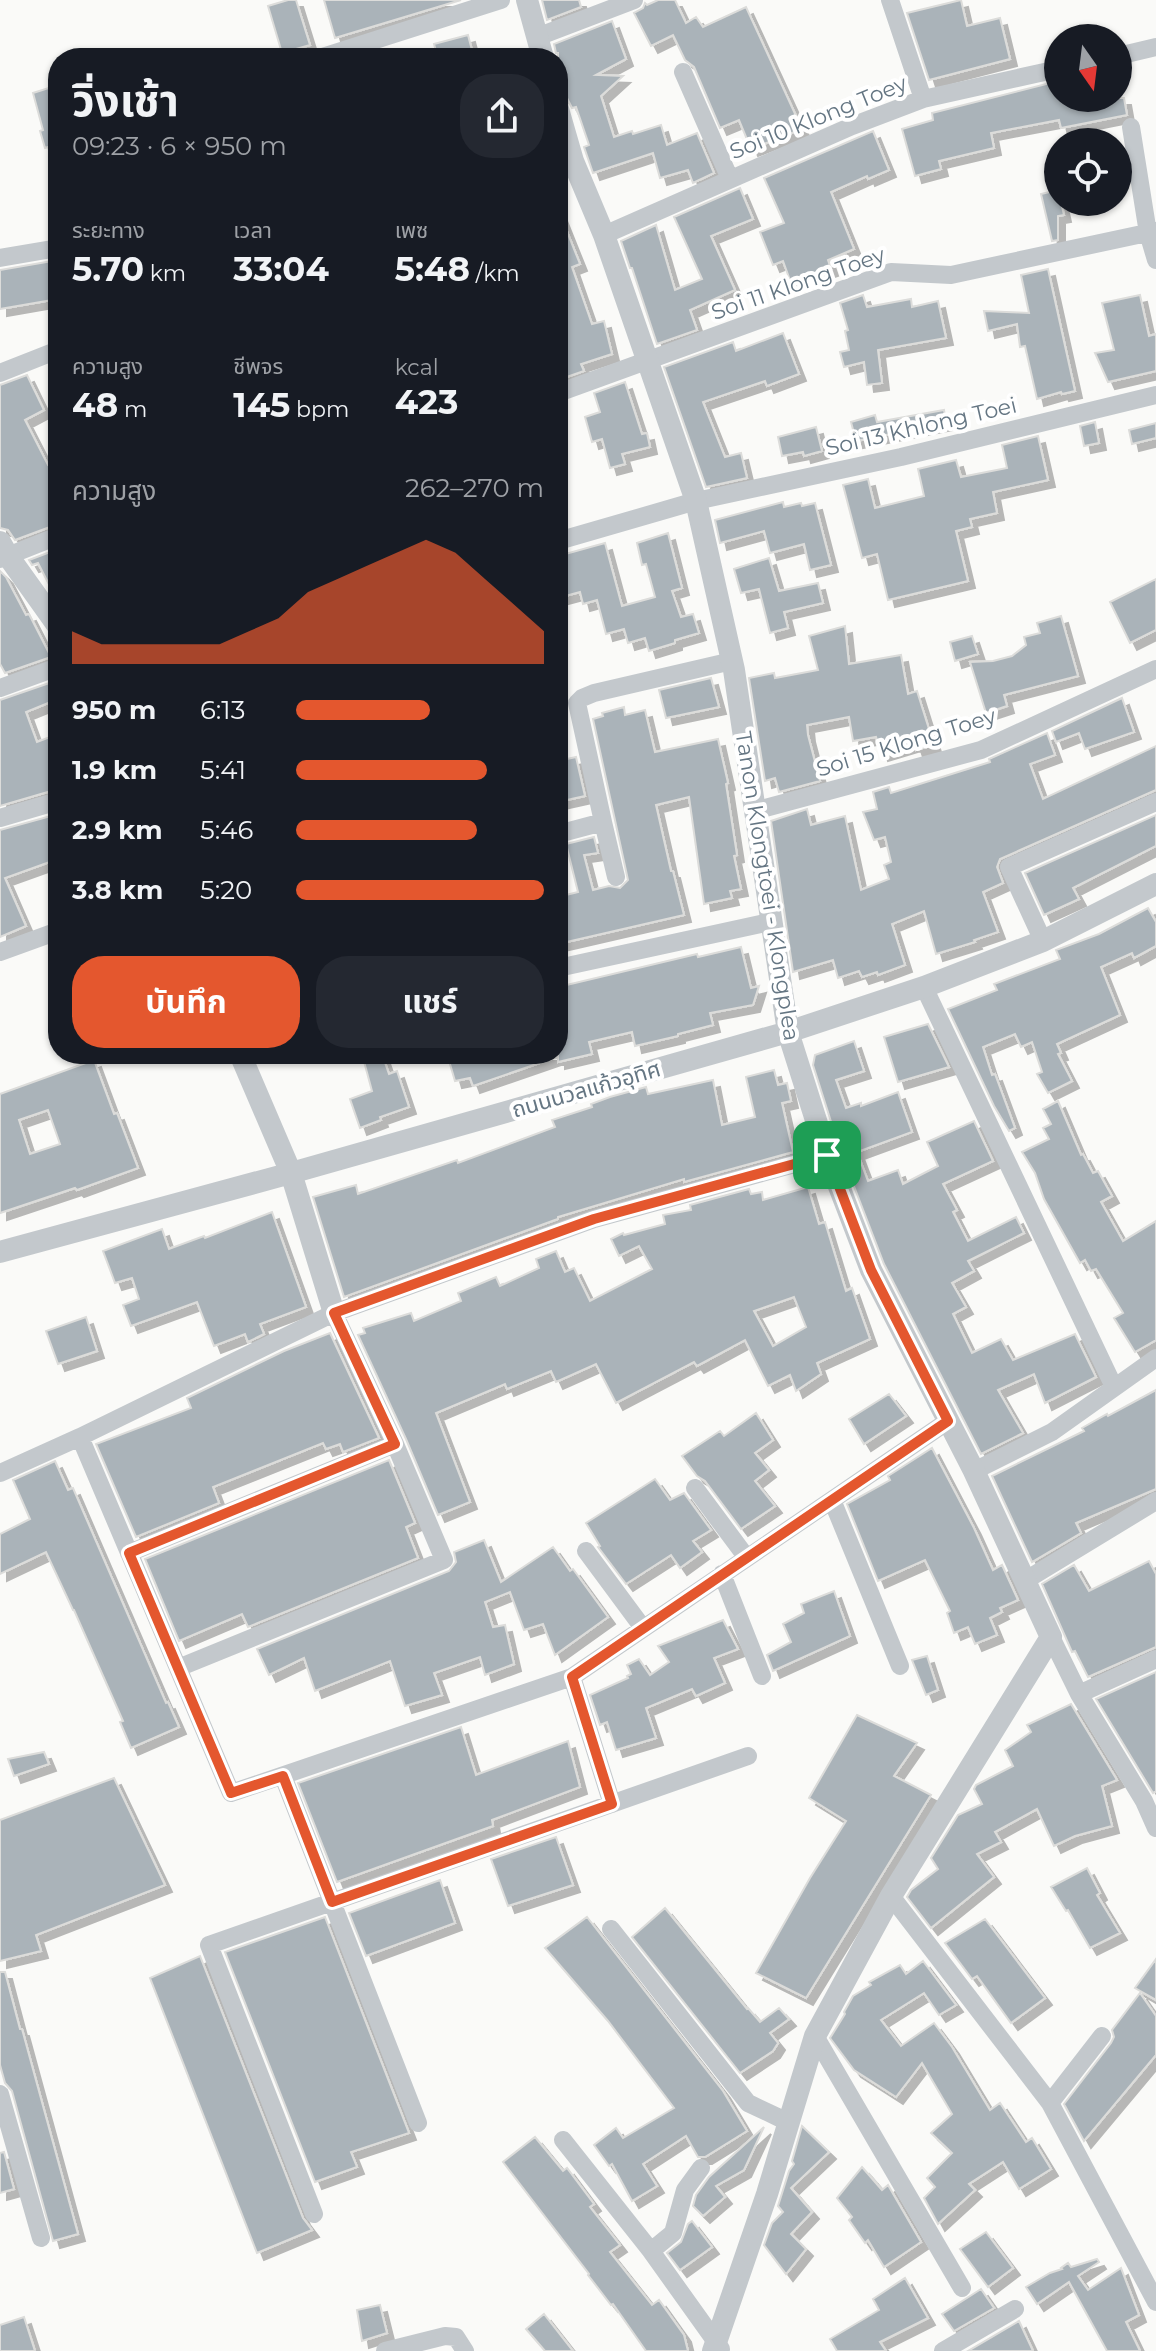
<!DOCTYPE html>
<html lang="th">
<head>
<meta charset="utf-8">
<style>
	:root { --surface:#171b24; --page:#242831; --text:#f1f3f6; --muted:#9ea1a6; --accent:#e4572e }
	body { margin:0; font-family:Montserrat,"Noto Sans Thai",sans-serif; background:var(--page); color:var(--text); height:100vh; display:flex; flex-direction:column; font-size:30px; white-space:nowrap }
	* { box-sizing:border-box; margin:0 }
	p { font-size:26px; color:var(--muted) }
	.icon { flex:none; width:44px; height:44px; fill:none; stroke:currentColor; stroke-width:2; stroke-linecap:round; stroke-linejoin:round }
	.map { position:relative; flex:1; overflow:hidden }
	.side { position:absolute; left:48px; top:48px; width:520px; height:1016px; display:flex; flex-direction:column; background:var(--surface); border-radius:32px; box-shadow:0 2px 6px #0004 }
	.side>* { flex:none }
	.needle { width:52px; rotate:166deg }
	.tools { position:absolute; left:1044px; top:24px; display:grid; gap:16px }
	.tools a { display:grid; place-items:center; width:88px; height:88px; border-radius:50%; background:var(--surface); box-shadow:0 2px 6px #0004; font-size:40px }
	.pin { position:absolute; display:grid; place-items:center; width:68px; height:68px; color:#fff; margin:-34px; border-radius:16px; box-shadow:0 4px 12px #0006 }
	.round { display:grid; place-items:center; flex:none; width:84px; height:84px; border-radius:32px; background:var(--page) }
	.headline { display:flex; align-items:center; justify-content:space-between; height:136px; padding:0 24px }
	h1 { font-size:44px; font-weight:700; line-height:60px }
	.metrics { display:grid; grid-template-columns:repeat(3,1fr); gap:12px; height:136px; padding:8px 24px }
	.metrics div { display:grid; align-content:center }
	.metrics b { font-size:34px; font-weight:700 }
	.metrics small { font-size:22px; font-weight:400 }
	.metrics p { font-size:22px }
	.chart { height:224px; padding:16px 24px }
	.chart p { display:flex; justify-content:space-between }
	.chart svg { width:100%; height:144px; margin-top:8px; fill:var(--accent); opacity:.7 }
	.cta { display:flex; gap:16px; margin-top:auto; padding:16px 24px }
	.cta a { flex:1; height:92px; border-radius:32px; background:var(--accent); color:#fff; font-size:32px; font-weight:700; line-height:92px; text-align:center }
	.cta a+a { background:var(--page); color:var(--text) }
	ul { padding:0 24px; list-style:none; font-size:26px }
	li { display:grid; grid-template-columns:128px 96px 1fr; align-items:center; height:60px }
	li i { height:20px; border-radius:10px; background:var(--accent) }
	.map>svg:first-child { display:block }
	.building { fill:#aab3b9; stroke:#dcdcda; stroke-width:2; fill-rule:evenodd; filter:url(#shadow) }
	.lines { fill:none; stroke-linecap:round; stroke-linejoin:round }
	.minor { stroke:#c3c8cc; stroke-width:18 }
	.tertiary { stroke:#c3c8cc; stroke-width:22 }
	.route-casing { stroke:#fff; stroke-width:16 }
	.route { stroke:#e4572e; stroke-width:10 }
	.labels { text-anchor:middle; stroke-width:8; stroke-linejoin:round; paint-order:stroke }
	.street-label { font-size:22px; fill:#657683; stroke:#fff }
</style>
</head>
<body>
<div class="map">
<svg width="1156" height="2351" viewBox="0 0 1156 2351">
	<defs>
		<filter id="shadow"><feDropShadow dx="7" dy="7" stdDeviation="0" flood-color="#0004"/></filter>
	</defs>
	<rect width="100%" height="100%" fill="#fafaf8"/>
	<path class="building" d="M288,0H296L310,45L282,53L268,6Z
		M324,0H461L335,38Z
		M542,0H579L581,7L547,20Z
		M658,0H675L686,23L696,17L703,27L746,7L802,129L751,149L739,120L720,128L694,67L685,60L673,35L651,46L634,13L643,8L645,3L647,5Z
		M961,0L967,26L1000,18L1010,59L929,80L907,13Z
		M612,21L626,59L596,75L623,76L601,96L614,137L632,131L633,134L661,125L667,145L697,133L714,173L693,183L688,170L660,178L653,153L593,173L584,147L589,145L576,107L572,108L567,98L558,95V53H556L554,44Z
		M468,35L474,58H438L434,44Z
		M1058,81V98H1124L1127,115L1061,128L1059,120L991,133L994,148L939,161L941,169L915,176L902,129L933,120L932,113Z
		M58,85V166H54L48,147L45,148L40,131L43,130L33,93Z
		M873,131L889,170L868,179L867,176L831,192L854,249L828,260L831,269L791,283L783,261L773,265L760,232L784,223L764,178Z
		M740,188L753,219L711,236L735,290L690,310L697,330L657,344L632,268H630L621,241L656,225L675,290L702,279L674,217Z
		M1058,190V202H1061L1064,215L1058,216V240L1052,241L1041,194Z
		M558,209L580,264L572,267L592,324L604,321L612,354L581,364L584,371L558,380Z
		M58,260V299L0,309V270Z
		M1048,269L1075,391L1062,394L1061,392L1037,399L1025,346L1020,347L1017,324L988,331L984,311L1029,313L1021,275Z
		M863,295L867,307L911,299L912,307L938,301L946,338L878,350L882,383L867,385L864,362L844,367L840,352L849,350L845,331L848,330L840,303Z
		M1140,295L1149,336L1156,334V371L1108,382L1095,353L1114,350L1102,303Z
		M783,333L799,374L767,386L765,381L703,402L725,457L741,453L747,478L706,487L664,367L733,342L736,351Z
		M27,375L44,410L25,420L48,465L58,460V524L15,540L8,530L0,528V385Z
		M625,382L642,434L647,433L650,447L622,454L625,464L610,468L602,439L592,442L585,417L600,412L594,393Z
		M944,410L946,423L856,441L851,422L875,415L877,422Z
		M1095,422L1099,443L1084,446L1080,426Z
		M1156,423V438L1132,444L1129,430Z
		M816,427L822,451L804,456L803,452L782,456L778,437Z
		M1038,436L1048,480L993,492L997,513L970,519L972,527L956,531L968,581L888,600L877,554L862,558L843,485L868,479L875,508L924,496L918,469L956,460L961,477L1007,468L1002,445Z
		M783,502L784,507L801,503L802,506L815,503L831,565L810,570L804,544L770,553L764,531L720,543L715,520Z
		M668,533L682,588L672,591L681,617L693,614L699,633L675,640V643L649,651L645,638L628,643L624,629L606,634L597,600L583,604L580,592L558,598V556L605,543L622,606L655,597L646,564L642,565L637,543Z
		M58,549V602L38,563L32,565L29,560Z
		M769,558L779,591L818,583L823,603L784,612L788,628L770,633L759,589L741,593L734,569Z
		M0,571L6,577L26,615L29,614L51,657L5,673L0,664Z
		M1156,579V630L1130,643L1110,602Z
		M1061,616L1078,676L1004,695L1007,706L986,713L970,662L993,661L1012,656L1026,645L1024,637L1040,633L1037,623Z
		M845,626L849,664L901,655L908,694L917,691L934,745L916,750L914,744L881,754L876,737L853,741L849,717L807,725L808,735L820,781L779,792L775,778L765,781L749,678L774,673L775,678L818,670L809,636Z
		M972,636L978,654L955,661L950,642Z
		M711,678L719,707L666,718L659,690Z
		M58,680V699L26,712L37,742L58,734V789L0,806V700Z
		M1122,698L1134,732L1085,749L1079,733L1056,742L1052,731Z
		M624,707L625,715L645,710L655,752L718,739L728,783L726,784L737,855L734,856L741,889L730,891L732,898L704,904L689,797L656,805L671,871H673L684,915L558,944V897L578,892L566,844L594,837L598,853L584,855L593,890L609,886L620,888L628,880L593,719L603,716L602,713Z
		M1047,733L1055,755L1030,764L1043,799L1156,746V790L1000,859L997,867L1003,883L983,892L998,932L974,940L975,942L936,954L924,911L892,924L905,965L878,975L877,972L862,977L859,971L838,978L833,960L793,972L771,821L807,809L811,825L845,816L861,890L889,879L884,865L891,862L885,837L874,840L863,812L877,809L873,792L889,787L891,793L990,762L989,759Z
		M576,757L585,796L558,802V761Z
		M58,814V859L5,878L26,926L0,937V830Z
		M1156,815V846L1073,888L1079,899L1044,915L1025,873Z
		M1148,908L1156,922V946L1134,958L1132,953L1101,967L1120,1015L1057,1044L1061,1053L1058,1054L1072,1081L1048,1093L1037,1074L1042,1072L1032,1042L1021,1047L1015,1034L983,1047L992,1075L995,1074L1015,1128L1009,1131L994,1106L948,1009L997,990L994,984L1060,959L1056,950L1099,934Z
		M741,947L751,988L759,986L753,1005L710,1013L713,1025L678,1034V1036L635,1046L632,1032L589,1042L592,1054L558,1062V987L697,954L698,957Z
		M928,1024L949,1067L898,1082L884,1037Z
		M854,1041L864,1071L836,1080L846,1108L861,1103V1106L898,1092L912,1132L857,1152L868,1181L898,1170L903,1184L938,1166L927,1142L974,1121L993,1161L943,1184L957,1210L953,1212L968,1241L1016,1217L1024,1233L968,1261L974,1271L952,1283L966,1307L953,1314L972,1353L1001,1339L1013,1360L1075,1334L1096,1377L1045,1403L1034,1374L998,1390L1023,1433L981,1454L884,1264L840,1150L813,1065L815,1055Z
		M362,1054H382L389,1074L397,1071L409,1107L380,1117L381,1120L360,1128L350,1099L372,1091Z
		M447,1054H557V1057L473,1086L470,1078L455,1081Z
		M94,1060L114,1114L117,1113L138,1168L77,1190L75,1188L0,1213V1094ZM48,1110L60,1144L30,1154L19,1120Z
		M774,1070L778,1085L787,1083L791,1101L782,1103L793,1152L684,1182V1179L558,1217V1219L555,1220L344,1297L313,1197L356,1185L358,1194L457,1160L458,1163L555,1127L552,1120L592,1107L591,1104L610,1097L646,1087L648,1094L713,1080L722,1125L755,1117L746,1077Z
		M1058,1101L1081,1155L1083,1154L1093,1173L1098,1171L1112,1196L1101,1202L1123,1241L1156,1221V1340L1135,1352L1114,1318L1123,1313L1096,1269L1091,1271L1085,1260L1080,1263L1044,1199L1035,1173L1022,1152L1049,1139L1043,1128L1051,1124L1043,1109Z
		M808,1187L819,1224L825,1222L846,1291L852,1288L870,1339L817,1363L821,1374L796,1391L790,1375L768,1386L745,1340L697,1366L694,1362L616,1403L596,1364L556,1382L551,1371L507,1389L505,1384L436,1413L470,1502L438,1515L406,1439L358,1335L365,1333L363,1328L411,1313L414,1321L461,1301L458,1293L496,1277L500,1286L539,1268L536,1259L556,1251L565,1272L574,1268L590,1301L652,1269L639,1246L619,1256L611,1239L623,1233L624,1235L665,1224L663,1215L691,1210L690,1205L749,1189L751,1194L762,1192L763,1200ZM794,1297L806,1327L773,1346L754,1311Z
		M272,1212L306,1307L260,1324L264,1334L248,1342L245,1334L214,1346L197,1302L131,1326L123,1305L139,1299L132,1278L115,1283L103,1251L162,1229L169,1249L204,1236L205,1238Z
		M86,1317L97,1351L58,1364L46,1331Z
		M330,1333L379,1438L343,1452L340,1444L326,1449L323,1443L213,1487L219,1503L136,1537L96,1444L191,1408L187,1398L284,1351Z
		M1156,1390V1489L1076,1523L1081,1533L1032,1562L992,1476L1084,1431L1082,1428L1107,1414L1108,1416Z
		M889,1394L906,1416L864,1444L849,1419Z
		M756,1413L773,1440L755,1453L769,1470L755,1481L775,1506L741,1529L705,1481L697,1476L682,1456L720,1431L724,1436Z
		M932,1448L974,1528L993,1570L1002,1565L1018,1600L1000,1608L1002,1612L990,1618L997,1635L975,1644L968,1627L954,1633L947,1613L950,1611L925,1560L878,1581L847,1504L890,1480L888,1476Z
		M389,1460L415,1523L406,1527L418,1558L248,1627L242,1614L179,1641L145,1559Z
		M55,1461L68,1490L73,1488L166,1703L168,1702L179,1727L131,1748L120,1722L123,1721L74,1610H73L46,1552L0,1574V1534L30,1519L13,1480Z
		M655,1479L670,1500L684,1493L711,1530L693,1541L702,1552L680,1568L671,1555L626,1584L598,1547L600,1546L586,1523Z
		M484,1540L501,1582L553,1547L570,1571L573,1569L608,1617L555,1655L543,1624L524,1630L510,1592L485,1602L493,1627L505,1625L514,1664L485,1675L480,1657L434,1673L442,1695L405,1706L390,1661L315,1691L304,1658L269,1675L257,1649L449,1571L456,1562L454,1552Z
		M1149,1561L1156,1574V1647L1088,1677L1075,1651L1072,1652L1042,1584L1074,1565L1089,1591Z
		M834,1591L850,1636L773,1671L767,1655L791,1642L783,1624L804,1613L801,1604Z
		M723,1620L738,1649L714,1658L725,1683L696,1696L692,1689L646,1708L656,1738L616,1750L607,1722L600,1725L590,1695L628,1678L627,1676L631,1674L627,1665L639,1659L650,1675L669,1662L658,1646Z
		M927,1656L938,1690L926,1695L912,1660Z
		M1156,1672V1791L1153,1793L1096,1699Z
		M1071,1704L1117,1780L1102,1786L1112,1826L1075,1836L1054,1846L1037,1809L995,1832L1001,1842L977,1854L994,1877L931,1928L907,1897L911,1890L938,1869L931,1858L958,1815L982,1804L974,1789L976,1785L1013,1766L1005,1750L1031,1732L1027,1725Z
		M857,1715L917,1743L894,1776L931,1795L806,1998L756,1973L810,1878L846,1821L809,1798Z
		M461,1727L476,1775L568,1741L580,1787L492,1820L493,1826L337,1882L298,1783Z
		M44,1752L49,1764L14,1776L8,1759Z
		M114,1778L165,1885L36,1935L41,1951L0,1961V1820Z
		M556,1837L573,1885L508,1906L491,1859Z
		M1087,1868L1100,1893L1097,1895L1120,1933L1090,1948L1068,1910L1066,1911L1051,1887Z
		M440,1880L455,1923L366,1956L349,1913Z
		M665,1908L747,2009L748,2008L760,2022L779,2008L789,2019L770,2033L778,2043L773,2051L740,2073L632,1937Z
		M325,1917L409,2133L351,2152L357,2167L315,2182L225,1952Z
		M587,1917L723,2091L747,2131L705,2157H698L686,2136L643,2164L657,2186L632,2201L612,2164L609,2166L594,2145L616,2128L623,2138L674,2108L608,2021L545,1948Z
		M985,1919L1045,1998L1011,2023L977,1976L972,1979L945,1943Z
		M200,1956L303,2218L312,2230L257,2253L150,1978Z
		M1156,1959V2000L1135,1988Z
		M923,1961L956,2005L939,2015L924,1993L881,2020L901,2046L934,2023L952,2047L990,2110L1000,2103L1026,2142L1032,2138L1051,2169L1019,2189L1003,2162L969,2184L975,2190L938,2224L924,2198L935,2187L927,2178L952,2153L931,2133L952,2114L922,2063L896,2097L854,2070L830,2038L845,2014L844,2012L853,1996L871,1985L869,1982L900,1965L906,1974Z
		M0,1972H5L20,2029H22L78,2234L53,2241L12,2091L5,2083L0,2065Z
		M1140,1993L1156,2016V2055L1084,2141L1064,2104L1111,2043L1114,2037L1112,2030Z
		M802,2126L829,2152L791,2188L812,2212L791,2234L806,2249L786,2274L764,2245L772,2223L783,2212L778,2206L789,2171L794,2164L792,2161Z
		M764,2127L744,2170L716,2186L725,2197L703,2216L693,2206L696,2195L709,2177Z
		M535,2137L563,2171L567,2168L594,2204L590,2207L620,2245L610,2252L652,2305L659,2300L684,2335L688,2351H646L613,2304L611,2305L588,2275L589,2274L503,2162Z
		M4,2152L14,2189L0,2193V2153Z
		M862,2167L882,2190L888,2185L921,2242L884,2267L868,2240L865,2243L849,2220L852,2217L837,2198Z
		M692,2221L712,2247L680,2270L667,2253L681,2242L688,2224Z
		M986,2232L1013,2268L988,2287L960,2249Z
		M1097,2259L1099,2262L1078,2276L1088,2290L1121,2268L1139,2315L1126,2322L1140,2351H1107L1069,2282L1037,2304L1026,2287L1050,2273L1062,2269L1061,2268L1068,2263L1071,2267Z
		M905,2278L928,2318L880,2342L886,2351H837L830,2339L879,2310L873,2299Z
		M981,2289L994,2308L954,2331L942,2314Z
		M380,2305L387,2333L362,2341L357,2310Z
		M544,2314L573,2351H545L526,2329Z
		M24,2317L35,2351H0V2325Z
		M1019,2321L1033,2351H968Z"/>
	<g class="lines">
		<path class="minor" d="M890,0L923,99
			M537,37L634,0
			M1118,56L1156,47
			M319,58L501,0
			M683,72L730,179
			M1131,127L1148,233L1156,260
			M604,235L852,126L923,99L1058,69
			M0,258L58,248
			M0,373L58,350
			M558,393L891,272L951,275L1156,231
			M558,541L696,501L901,457L1156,395
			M0,559L58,536
			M0,688L58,667
			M754,811L981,750L1156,669
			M0,818L58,801
			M603,822L616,877
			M558,834L603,822L577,703L582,698L594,693L732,661
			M1043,941L1009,867L1156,802
			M0,952L58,931
			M558,968L770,922
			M924,987L1114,1387
			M80,1437L231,1793L572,1677L948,1421
			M974,1471L1052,1432L1156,1358
			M0,1473L80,1437L334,1313L594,1219L827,1155
			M695,1488L747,1558
			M832,1500L900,1666
			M586,1551L643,1628
			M129,1553L395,1444
			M722,1574L762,1676
			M1026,1580L1156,1501
			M1051,1637L1079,1694L1144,1801L1156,1828
			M178,1668L444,1560L395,1444L334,1313
			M572,1677L612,1804
			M1079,1694L1156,1659
			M283,1776L418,2123
			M891,1896L1050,2103L1156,2302
			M611,1929L748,2103L788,2122
			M815,2036L962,2288
			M0,2094L41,2238
			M1050,2103L1102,2036
			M563,2140L651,2251L721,2349
			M314,2214L209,1945L748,1756
			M651,2251L673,2233L685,2190L701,2168
			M385,2351L445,2336L456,2337L465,2351
			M943,2351L1015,2309"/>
		<path class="tertiary" d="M527,0L543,58
			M558,109L573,161L604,235L696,501L734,670L788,1032L827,1155L871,1270L974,1471L1051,1637L891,1896L815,2036L767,2194L713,2351
			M0,542L8,556L58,626
			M240,1054L291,1173L334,1313
			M0,1252L291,1173L788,1032L924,987L1043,941L1156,884"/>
	</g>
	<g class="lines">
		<defs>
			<path id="route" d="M827,1155L871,1270L948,1421L572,1677L612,1804L332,1902L283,1776L231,1793L129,1553L395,1444L334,1313L594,1219Z"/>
		</defs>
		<use href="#route" class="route-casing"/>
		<use href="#route" class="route"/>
	</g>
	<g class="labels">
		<g class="street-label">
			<text transform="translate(818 117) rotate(-22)" y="8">Soi 10 Klong Toey</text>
			<text transform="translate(798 283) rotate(-19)" y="8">Soi 11 Klong Toey</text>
			<text transform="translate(921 426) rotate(-13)" y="8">Soi 13 Khlong Toei</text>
			<text transform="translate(906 742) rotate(-17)" y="8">Soi 15 Klong Toey</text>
			<text transform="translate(768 886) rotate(81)" y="8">Tanon Klongtoei - Klongplea</text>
			<text transform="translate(586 1089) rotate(-16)" y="8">ถนนนวลแก้วอุทิศ</text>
		</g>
	</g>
</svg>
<div class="tools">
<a><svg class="needle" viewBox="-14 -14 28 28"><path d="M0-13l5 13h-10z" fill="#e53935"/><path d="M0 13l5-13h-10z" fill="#9ea1a6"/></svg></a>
<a><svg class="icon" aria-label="locate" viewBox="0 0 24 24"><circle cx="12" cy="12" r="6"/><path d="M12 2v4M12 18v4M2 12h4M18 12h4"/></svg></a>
</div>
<div class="pin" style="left:827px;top:1155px;background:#1e9e55"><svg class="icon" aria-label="arrive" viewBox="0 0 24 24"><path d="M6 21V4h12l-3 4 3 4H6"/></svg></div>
<section class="side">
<div class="headline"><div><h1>วิ่งเช้า</h1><p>09:23 · 6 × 950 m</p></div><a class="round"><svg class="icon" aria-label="share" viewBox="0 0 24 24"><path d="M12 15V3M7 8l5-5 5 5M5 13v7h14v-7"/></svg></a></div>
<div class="metrics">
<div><p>ระยะทาง</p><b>5.70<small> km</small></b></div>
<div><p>เวลา</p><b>33:04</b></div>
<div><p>เพซ</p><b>5:48<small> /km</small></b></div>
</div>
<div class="metrics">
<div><p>ความสูง</p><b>48<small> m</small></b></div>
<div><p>ชีพจร</p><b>145<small> bpm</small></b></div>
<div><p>kcal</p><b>423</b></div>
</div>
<div class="chart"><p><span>ความสูง</span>262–270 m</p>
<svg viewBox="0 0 160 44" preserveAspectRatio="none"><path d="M0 44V34L10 38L20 38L30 38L40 38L50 38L60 34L70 30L80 22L90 18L100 14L110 10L120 6L130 10L140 18L150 26L160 34V44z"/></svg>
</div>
<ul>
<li><b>950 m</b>6:13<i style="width:54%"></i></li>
<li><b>1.9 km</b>5:41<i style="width:77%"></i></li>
<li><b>2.9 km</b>5:46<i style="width:73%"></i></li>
<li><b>3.8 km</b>5:20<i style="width:100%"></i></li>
</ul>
<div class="cta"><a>บันทึก</a><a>แชร์</a></div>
</section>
</div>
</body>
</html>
